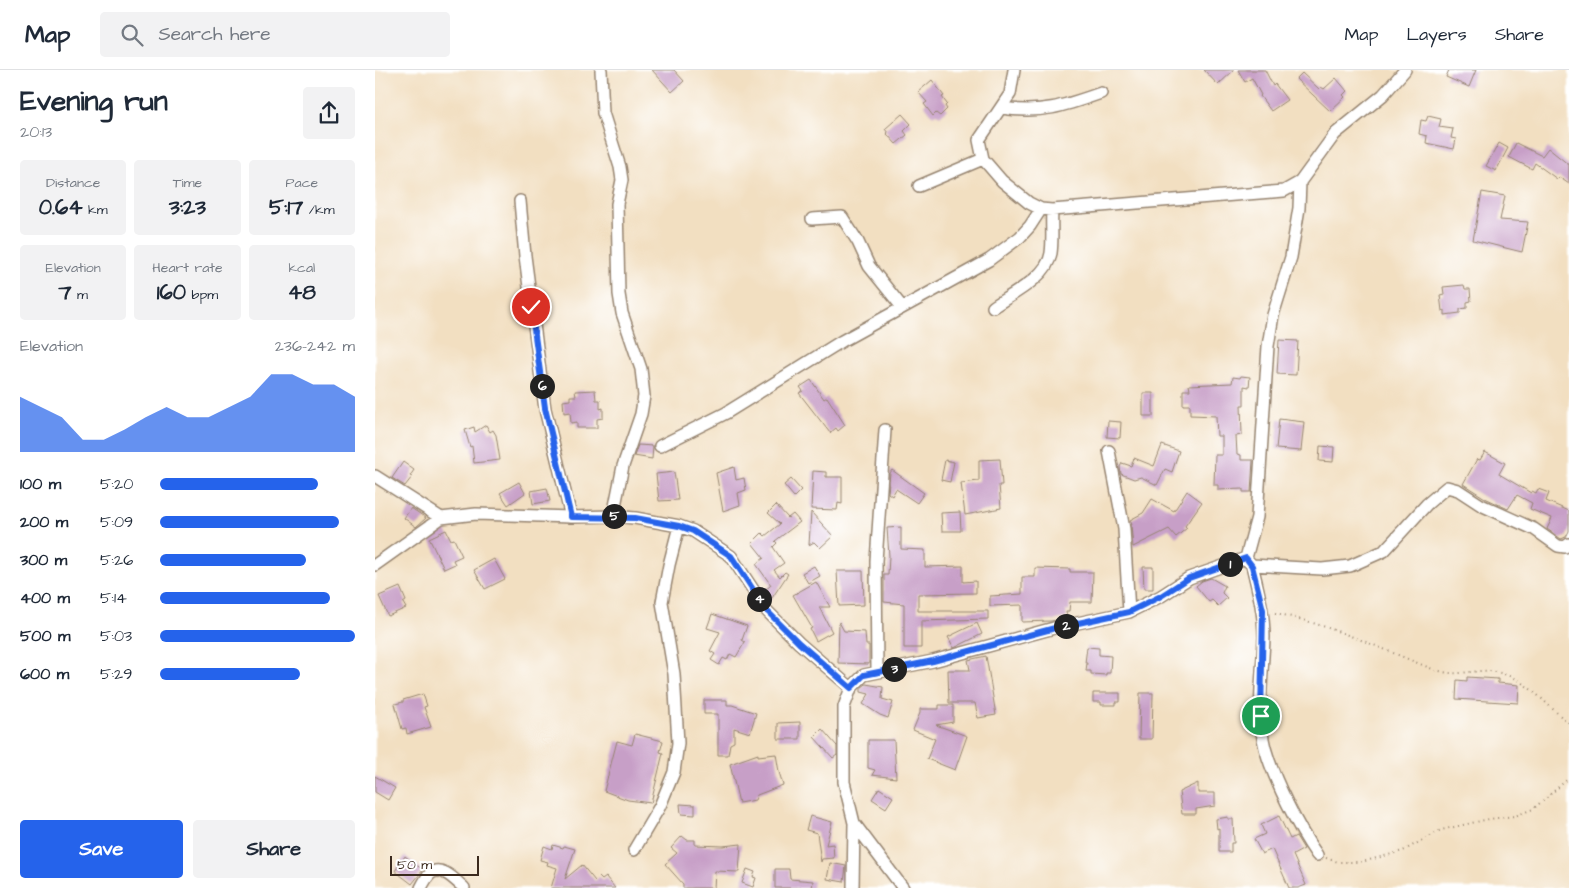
<!DOCTYPE html>
<html lang="en">
<head>
<meta charset="utf-8">
<style>
	:root { --surface:#fff; --page:#f2f2f3; --text:#1f2937; --muted:#747a83; --line:#e0e1e3; --accent:#2563eb }
	body { margin:0; font-family:"Architects Daughter",sans-serif; background:var(--page); color:var(--text); height:100vh; display:flex; flex-direction:column; font-size:19px; white-space:nowrap }
	* { box-sizing:border-box; margin:0 }
	p { font-size:16px; color:var(--muted) }
	.icon { flex:none; width:28px; height:28px; fill:none; stroke:currentColor; stroke-width:2; stroke-linecap:round; stroke-linejoin:round }
	.map { position:relative; flex:1; overflow:hidden }
	.side { display:flex; flex-direction:column; background:var(--surface); width:375px }
	.side>* { flex:none }
	.scale { position:absolute; left:15px; bottom:12px; width:89px; box-sizing:border-box; padding-left:5px; border:2px solid #3b2a1e; border-top:0; font-size:14px; line-height:18px; white-space:nowrap; color:#3b2a1e; -webkit-text-stroke:4px #fff; paint-order:stroke }
	.pin { position:absolute; display:grid; place-items:center; width:42px; height:42px; color:#fff; margin:-21px; border:2px solid #fff; border-radius:50%; box-shadow:0 1px 5px #0007 }
	.km { position:absolute; width:25px; height:25px; margin:-12px; border-radius:50%; background:#222; color:#fff; font-size:14px; line-height:25px; text-align:center }
	.round { display:grid; place-items:center; flex:none; width:52px; height:52px; border-radius:5px; background:var(--page) }
	.head { display:flex; align-items:center; justify-content:space-between; height:85px; padding:0 20px }
	h1 { font-size:28px; font-weight:700; line-height:38px }
	.metrics { display:grid; grid-template-columns:repeat(3,1fr); gap:8px; height:85px; padding:5px 20px }
	.metrics div { display:grid; align-content:center; border-radius:5px; background:var(--page); text-align:center }
	.metrics b { font-size:21px; font-weight:700 }
	.metrics small { font-size:14px; font-weight:400 }
	.metrics p { font-size:14px }
	.chart { height:140px; padding:10px 20px }
	.chart p { display:flex; justify-content:space-between }
	.chart svg { width:100%; height:90px; margin-top:5px; fill:var(--accent); opacity:.7 }
	.primary-button { display:flex; gap:10px; margin-top:auto; padding:10px 20px }
	.primary-button a { flex:1; height:58px; border-radius:5px; background:var(--accent); color:#fff; font-size:20px; font-weight:700; line-height:58px; text-align:center }
	.primary-button a+a { background:var(--page); color:var(--text) }
	ul { padding:0 20px; list-style:none; font-size:16px }
	li { display:grid; grid-template-columns:80px 60px 1fr; align-items:center; height:38px }
	li i { height:12px; border-radius:6px; background:var(--accent) }
	header { display:flex; align-items:center; gap:30px; box-sizing:border-box; height:70px; padding:0 25px; background:var(--surface); border-bottom:1px solid var(--line) }
	header strong { font-size:24px }
	nav { display:flex; gap:28px; margin-inline-start:auto; font-size:18px }
	.search { width:350px; height:45px; background:var(--page); display:flex; align-items:center; gap:12px; box-sizing:border-box; padding:0 18px; border-radius:5px; color:var(--muted); font-size:19px }
	main { display:flex; flex:1; min-height:0 }
	.map>svg:first-child { display:block }
	.building { fill:#c79fc7 }
	.lines { fill:none; stroke-linecap:round; stroke-linejoin:round }
	.street-casing { stroke:#968470; stroke-width:14 }
	.path { stroke:#968470; stroke-width:2; stroke-dasharray:1 4; stroke-linecap:butt }
	.street { stroke:#fff; stroke-width:11 }
	.route-casing { stroke:#fff; stroke-width:10 }
	.route { stroke:#2563eb; stroke-width:6 }
</style>
</head>
<body>
<header>
<strong>Map</strong>
<div class="search"><svg class="icon" aria-label="search" viewBox="0 0 24 24"><circle cx="10" cy="10" r="6"/><path d="M15 15l6 6"/></svg>Search here</div>
<nav><a>Map</a><a>Layers</a><a>Share</a></nav>
</header>
<main>
<section class="side">
<div class="head"><div><h1>Evening run</h1><p>20:13</p></div><a class="round"><svg class="icon" aria-label="share" viewBox="0 0 24 24"><path d="M12 15V3M7 8l5-5 5 5M5 13v7h14v-7"/></svg></a></div>
<div class="metrics">
<div><p>Distance</p><b>0.64<small> km</small></b></div>
<div><p>Time</p><b>3:23</b></div>
<div><p>Pace</p><b>5:17<small> /km</small></b></div>
</div>
<div class="metrics">
<div><p>Elevation</p><b>7<small> m</small></b></div>
<div><p>Heart rate</p><b>160<small> bpm</small></b></div>
<div><p>kcal</p><b>48</b></div>
</div>
<div class="chart"><p><span>Elevation</span>236–242 m</p>
<svg viewBox="0 0 160 44" preserveAspectRatio="none"><path d="M0 44V17L10 22L20 27L30 38L40 38L50 33L60 27L70 22L80 27L90 27L100 22L110 17L120 6L130 6L140 11L150 11L160 17V44z"/></svg>
</div>
<ul>
<li><b>100 m</b>5:20<i style="width:81%"></i></li>
<li><b>200 m</b>5:09<i style="width:92%"></i></li>
<li><b>300 m</b>5:26<i style="width:75%"></i></li>
<li><b>400 m</b>5:14<i style="width:87%"></i></li>
<li><b>500 m</b>5:03<i style="width:100%"></i></li>
<li><b>600 m</b>5:29<i style="width:72%"></i></li>
</ul>
<div class="primary-button"><a>Save</a><a>Share</a></div>
</section>
<div class="map">
<svg width="1194" height="818" viewBox="0 0 1194 818">
	<rect width="100%" height="100%" fill="#fff"/>
	<filter id="ink" filterUnits="userSpaceOnUse"><feTurbulence type="fractalNoise" baseFrequency=".02" numOctaves="2"/><feDisplacementMap in="SourceGraphic" scale="10" xChannelSelector="R" yChannelSelector="G"/><feConvolveMatrix kernelMatrix="1 2 1 2 8 2 1 2 1" color-interpolation-filters="sRGB"/></filter>
	<filter id="wash" filterUnits="userSpaceOnUse"><feTurbulence type="fractalNoise" baseFrequency=".0096" numOctaves="4" result="noise"/><feDisplacementMap in="SourceGraphic" scale="20" xChannelSelector="R" yChannelSelector="G"/><feGaussianBlur stdDeviation="1.12" result="paint"/><feColorMatrix in="noise" values="0 0 0 0 0 0 0 0 0 0 0 0 0 0 0 0 0 1.4 0 .05"/><feComposite in="paint" operator="in"/></filter>
	<g filter="url(#wash)">
		<rect width="100%" height="100%" fill="#f2dfc1"/>
		<g id="blocks">
			<path class="building" d="M277,0H299L309,11L297,22Z
				M829,0H859L843,15Z
				M863,0H890L898,16L900,14L912,30L896,41L885,26L886,25L877,8L870,12Z
				M1074,0H1101L1094,17L1071,7Z
				M927,3L944,19L946,17L949,19L961,8L972,21L968,25L970,27L955,41L921,9Z
				M557,10L569,26L567,27L572,34L570,36L572,39L565,46L561,43L558,46L549,34L552,32L543,22Z
				M527,44L536,54L529,61L532,65L521,74L512,64L513,63L510,59Z
				M1053,46L1066,49L1064,57L1078,59L1076,68L1081,69L1079,79L1051,73L1052,66L1044,64L1046,50L1051,51Z
				M1124,73L1133,78L1121,101L1111,96Z
				M1141,73L1167,86L1173,78L1194,95V114L1184,107L1182,109L1160,93L1157,99L1134,87Z
				M1107,122L1130,126L1125,150L1153,152L1147,182L1098,170Z
				M1089,215L1090,219H1095L1096,231L1092,232V238L1085,239V243L1070,245V240L1067,241L1065,225L1069,224L1068,217Z
				M904,270L923,271L921,305L902,304Z
				M866,306L875,307L874,317L869,316V335H866L867,365L861,366L862,384L866,385V390H878L876,422H868V419L843,420V415H839L840,385H847V366H842L841,346L815,345V335H808V320H815L814,315L857,313L858,307L865,308Z
				M436,310L449,329L452,327L470,355L463,361L461,358L455,363L424,323L428,321L425,317Z
				M220,320L221,330H225V339L228,338V348L222,349V358H202V352L196,353L195,342L189,343L188,331L195,330V326H201L200,321Z
				M768,323H778V346H768Z
				M904,349L929,352L926,381L901,379Z
				M733,351L746,352L745,368L732,367Z
				M111,355L115,362L118,360L121,365L125,390L99,393L97,376L95,377L90,360L99,357L100,362Z
				M263,375L278,376L277,389L259,386Z
				M787,375L804,381L797,402L790,399L782,415L766,407L759,409L746,404L745,397L747,393L756,396L759,388L779,396Z
				M945,376L959,377L958,392L944,391Z
				M1110,382L1130,393L1124,404L1156,423L1157,421L1161,423L1163,419L1174,423L1171,431L1194,441V461L1191,467L1186,469L1172,459L1177,448L1155,439L1157,433L1142,425L1133,439L1110,428L1088,414L1102,389L1105,390Z
				M625,389L627,415H624L626,438L590,445L586,413L604,411V390Z
				M570,390L579,392L575,412L566,410Z
				M28,392L39,400L35,406L37,407L30,416L17,408Z
				M359,397L361,410L369,408L371,420L363,423L365,435L348,441L341,403Z
				M517,400L549,423L542,433L521,419L517,426L513,423L515,403Z
				M438,401L451,402V407H467V434L463,433L462,440L436,439Z
				M299,402L303,430L284,431L281,404Z
				M416,409L426,420L419,427L409,415Z
				M144,412L150,423L133,435L125,423Z
				M172,418L175,431L158,434L156,421Z
				M812,421L827,432L810,456L812,458L801,467L794,459L758,477L756,455H757L755,450L768,443L777,429L799,441Z
				M401,435L413,448L418,444L425,452L400,471L402,473L398,477L409,493L399,500L405,507L410,502L413,504L395,531L388,522L396,515L381,494L389,488L377,473L387,463L390,466L405,454L393,443Z
				M36,438L51,448L41,457L29,448Z
				M436,442L458,466L445,478L439,472L434,475Z
				M585,442L586,461H567L566,443Z
				M526,457V479L550,480V497L588,496V512L601,511V523L543,524V541H613V549L546,551V578H529V534L509,532V505H513L514,486L512,458Z
				M71,460L76,470L79,469L87,486L78,490L80,494L69,499L54,468Z
				M119,489L130,509L110,519L99,500Z
				M439,496L445,506L433,513L427,503Z
				M768,497H778V519H769Z
				M660,498L695,499V502H718L717,532H695L694,541H691L692,548L676,551L647,552V535L615,536V526L647,524V507H660Z
				M462,501H488L489,535L464,536Z
				M836,508L850,516L847,523L852,528L843,536L837,530L834,532L821,516L827,511Z
				M441,512L455,537H444L457,562L441,571L435,559L437,558L418,525Z
				M25,517L31,531L28,533L31,538L13,546L4,526Z
				M337,544L372,556L367,570L370,572L361,587L355,584L352,590L348,588L344,595L336,590L340,584L335,581L345,562L332,558Z
				M464,552L469,561L490,562L491,575H494V594L463,593Z
				M602,553L607,564L579,578L573,567Z
				M712,577L724,578V585L736,586L735,603H731V605L716,604V601H711L712,593H710Z
				M611,586L621,645L603,648L600,633H574L573,600H595L593,590Z
				M1092,607L1123,609V613L1144,615L1143,633L1081,629L1082,610L1092,611Z
				M491,614L508,617L507,629L518,632L513,648L505,645L488,634L494,624L486,622V618Z
				M718,623H745V632H741V635H726V632H718Z
				M765,623H778L777,669H764Z
				M48,624L52,636L49,637L56,657L32,664L31,658L27,659L20,634L28,632V630Z
				M329,630H352V635H357L381,643L375,663L359,658V672L355,674L353,685H343V644H329Z
				M564,635H578V652L561,655L592,666L580,700L552,689L560,669L538,660L545,643V639H564Z
				M425,652V669H403V653Z
				M447,659L462,676V685L458,688L439,667Z
				M260,664L288,671L285,682L288,683L276,733L253,730L229,721L242,671L257,675Z
				M493,670H519L521,708L497,705L500,700L493,698Z
				M383,684V686L401,684L404,702L408,715L382,725L380,730L364,733L355,694Z
				M0,706L20,718L13,730L0,722Z
				M823,713V723H840V736L821,739V744H807L804,722Z
				M504,718L518,727L511,738L497,729Z
				M305,734L320,735V745L306,744Z
				M435,746L457,752L451,775L458,774L459,788L447,789L446,792L442,763L431,760Z
				M904,746L915,769L921,766L929,779L918,785L931,815L923,818H914L897,779L887,784L879,769L890,764L886,755Z
				M853,747V749H858L859,773H856V782H844V758L842,759L841,749Z
				M307,766L312,770H320V775L348,776L366,774L364,802L340,801L339,818H308V814L290,794L302,783L296,778Z
				M178,775L188,778L189,776L200,779L190,809L207,795L220,811L224,807L227,810L231,807L240,818H176L182,798L172,795L173,792L165,790L169,776L177,779Z
				M30,786L48,800L37,814L20,801Z
				M455,793L471,796L469,812L452,809Z
				M372,799L380,802L378,807L381,808L378,817L367,813Z
				M400,799H414L415,809L438,811L437,818H400Z"/>
		</g>
	</g>
	<g filter="url(#ink)">
		<use href="#blocks" fill-opacity="0" stroke="#968470" stroke-width="1"/>
		<g class="lines">
			<defs>
				<path id="street" d="M226,0L228,43L245,97L247,110L242,134L244,224L247,243L266,299L269,326L266,344L248,396L238,446
					M639,0L635,24L604,70L608,89L627,111L654,133L666,139L677,140L909,121L925,112L960,64L1008,25L1030,0
					M627,38C667,44 689,36 726,23
					M544,116L608,89
					M145,131L150,186L170,339L196,447
					M437,149L467,147L483,172L494,196L527,237
					M618,237C637,224 673,207 676,183C678,169 676,154 677,140
					M285,376L351,343L467,271L614,190L645,167L655,156L666,139
					M734,381L749,459L754,542
					M0,406L66,448
					M873,491L877,495C883,520 889,542 889,567C888,603 881,643 890,678C899,710 923,758 942,785
					M0,495L66,448L101,444L196,447L238,446L260,448L304,456L318,461L356,486L392,541L424,573L476,618L489,605L558,591L679,558L754,542L786,526L814,508L871,488L882,447L893,276L898,245L916,187L924,138L925,112
					M877,495L947,499L975,496L1009,481L1052,434L1072,417L1083,420L1106,435L1159,459L1183,476L1190,477L1194,474
					M502,602L501,491L510,360
					M476,618L469,637V712L479,753L528,818
					M259,780L285,736L299,702L303,673L299,604L287,532L294,495L304,456
					M46,818C48,814 51,808 55,804C66,794 81,811 89,818
					M478,818L479,753"/>
			</defs>
			<use href="#street" class="street-casing"/>
			<path class="path" d="M900,543C956,555 1007,579 1060,600C1065,601 1071,603 1076,603C1088,604 1102,600 1114,601C1149,604 1168,633 1194,653
				M951,788L963,792H987L1028,781L1066,760L1114,749L1140,746L1158,739L1194,708"/>
			<use href="#street" class="street"/>
		</g>
	</g>
	<g class="lines" filter="url(#ink)">
		<defs>
			<path id="route" d="M156,237L170,338L196,447L260,448L304,456L318,461L356,486L392,541L424,573L476,618L489,605L558,591L680,558L754,542L786,526L814,508L871,488L877,496L888,540L886,646"/>
		</defs>
		<use href="#route" class="route-casing"/>
		<use href="#route" class="route"/>
	</g>
</svg>
<div class="scale">50 m</div>
<div class="pin" style="left:886px;top:646px;background:#1e9e55"><svg class="icon" aria-label="arrive" viewBox="0 0 24 24"><path d="M6 21V4h12l-3 4 3 4H6"/></svg></div>
<div class="pin" style="left:156px;top:237px;background:#d93025"><svg class="icon" aria-label="check" viewBox="0 0 24 24"><path d="M5 12l5 5 9-10"/></svg></div>
<b class="km" style="left:855px;top:494px">1</b>
<b class="km" style="left:691px;top:556px">2</b>
<b class="km" style="left:519px;top:599px">3</b>
<b class="km" style="left:384px;top:529px">4</b>
<b class="km" style="left:239px;top:446px">5</b>
<b class="km" style="left:167px;top:316px">6</b>
</div>
</main>
</body>
</html>
